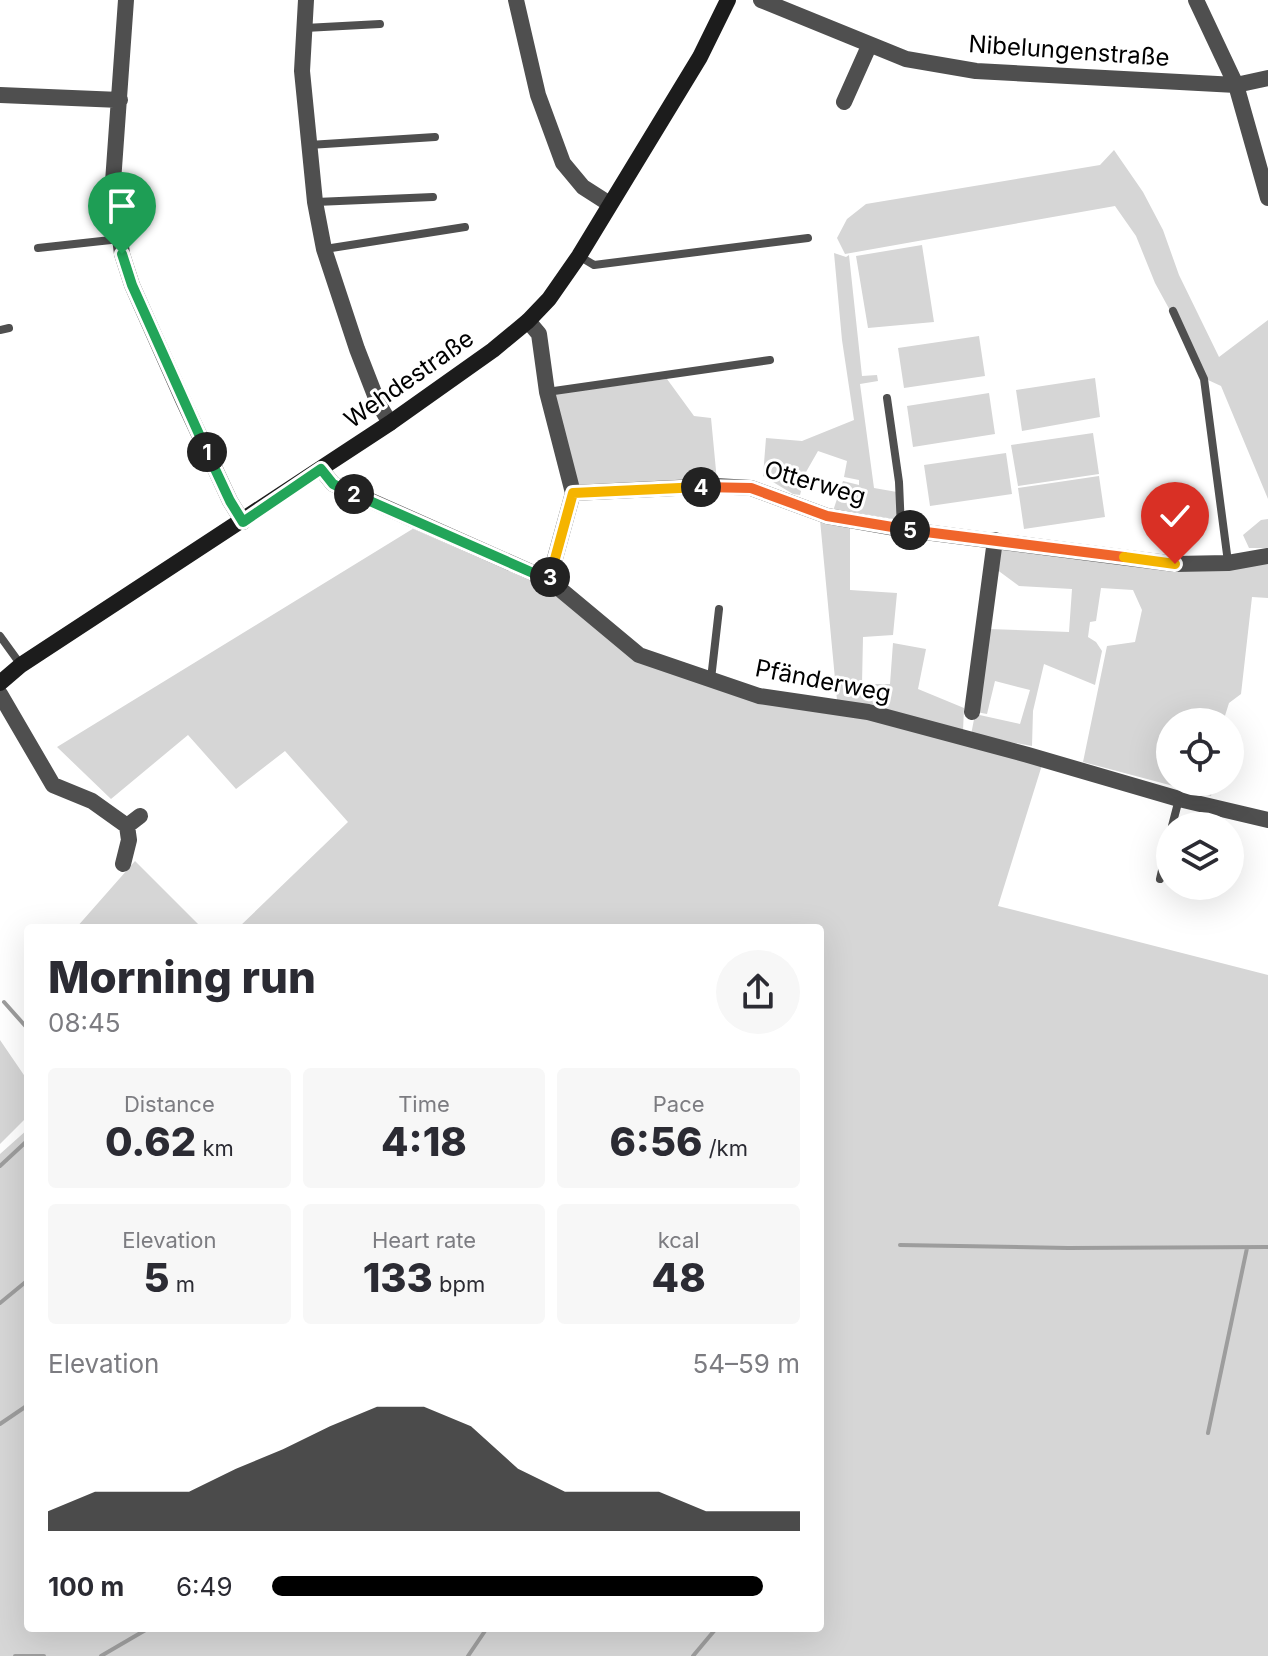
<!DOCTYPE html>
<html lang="en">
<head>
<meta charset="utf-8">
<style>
	:root { --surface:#fff; --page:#f7f7f7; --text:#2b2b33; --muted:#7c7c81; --accent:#000 }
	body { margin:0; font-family:Inter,sans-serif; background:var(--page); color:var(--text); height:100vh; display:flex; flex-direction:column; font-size:30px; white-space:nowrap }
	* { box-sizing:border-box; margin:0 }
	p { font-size:26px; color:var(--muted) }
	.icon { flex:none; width:44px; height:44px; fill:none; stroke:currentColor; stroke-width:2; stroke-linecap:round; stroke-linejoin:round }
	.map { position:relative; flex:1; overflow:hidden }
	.sheet { position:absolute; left:24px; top:924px; width:800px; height:708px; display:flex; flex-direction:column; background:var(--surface); border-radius:8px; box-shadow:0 8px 32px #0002 }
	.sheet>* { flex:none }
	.fabs { position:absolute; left:1156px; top:708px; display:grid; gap:16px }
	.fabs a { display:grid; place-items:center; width:88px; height:88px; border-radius:50%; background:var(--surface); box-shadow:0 8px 32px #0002; font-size:40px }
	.pin { position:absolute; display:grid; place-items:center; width:68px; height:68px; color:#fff; margin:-82px -34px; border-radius:50% 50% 50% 0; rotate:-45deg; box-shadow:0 0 8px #0007 }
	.pin .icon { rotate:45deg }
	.km { position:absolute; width:40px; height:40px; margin:-20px; border-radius:50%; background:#222; color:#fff; font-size:22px; line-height:40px; text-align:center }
	.round { display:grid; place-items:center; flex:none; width:84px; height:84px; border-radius:42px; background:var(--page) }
	.headline { display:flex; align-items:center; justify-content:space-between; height:136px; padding:0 24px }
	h1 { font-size:44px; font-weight:800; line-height:60px }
	.stats { display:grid; grid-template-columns:repeat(3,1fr); gap:12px; height:136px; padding:8px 24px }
	.stats div { display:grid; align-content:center; border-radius:8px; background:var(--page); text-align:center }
	.stats b { font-size:40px; font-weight:800 }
	.stats small { font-size:22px; font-weight:400 }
	.stats p { font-size:22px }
	.chart { height:224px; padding:16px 24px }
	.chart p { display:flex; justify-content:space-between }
	.chart svg { width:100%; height:144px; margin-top:8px; fill:var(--accent); opacity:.7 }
	ul { padding:0 24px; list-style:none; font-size:26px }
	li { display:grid; grid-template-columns:128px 96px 1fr; align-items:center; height:60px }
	li i { height:20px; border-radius:10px; background:var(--accent) }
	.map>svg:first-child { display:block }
	.green { fill:#d6d6d6 }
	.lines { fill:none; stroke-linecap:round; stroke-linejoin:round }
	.stream { stroke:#9d9d9d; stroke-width:4 }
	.lane { stroke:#4f4f4f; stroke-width:8 }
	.street { stroke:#4f4f4f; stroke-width:16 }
	.secondary { stroke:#1c1c1c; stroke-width:16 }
	.split-1-casing { stroke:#fff; stroke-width:16 }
	.split-2-casing { stroke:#fff; stroke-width:16 }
	.split-3-casing { stroke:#fff; stroke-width:16 }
	.split-4-casing { stroke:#fff; stroke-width:16 }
	.split-5-casing { stroke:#fff; stroke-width:16 }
	.split-6-casing { stroke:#fff; stroke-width:16 }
	.split-7-casing { stroke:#fff; stroke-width:16 }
	.split-1 { stroke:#22a559; stroke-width:10 }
	.split-2 { stroke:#22a559; stroke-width:10 }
	.split-3 { stroke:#22a559; stroke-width:10 }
	.split-4 { stroke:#f5b400; stroke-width:10 }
	.split-5 { stroke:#f0652b; stroke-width:10 }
	.split-6 { stroke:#f0652b; stroke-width:10 }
	.split-7 { stroke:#f5b400; stroke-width:10 }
	.labels { text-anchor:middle; stroke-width:6; stroke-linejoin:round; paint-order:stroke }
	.street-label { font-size:24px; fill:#000; stroke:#fff }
</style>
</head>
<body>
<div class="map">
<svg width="1268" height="1656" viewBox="0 0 1268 1656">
	<rect width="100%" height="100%" fill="#fff"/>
	<path class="green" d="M1114,150L1143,192L1163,230L1179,275L1219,357L1268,320V499L1221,386L1208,380L1155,283L1136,236L1115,206L845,254L837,238L847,219L866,204L1100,165Z
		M922,245L934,322L868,328L856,256Z
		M834,253L846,257L849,255L862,376L877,375L878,381L860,384L874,488L897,492L898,526L832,514L843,481L859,485V480L844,477L847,461L818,451L806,472L800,495L793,494L763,476L766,438L802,441L854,420L842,340Z
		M979,336L985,376L904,388L898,348Z
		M1095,378L1100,417L1022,431L1016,390Z
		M667,379L694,416L711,418L717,481L575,487L553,394Z
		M989,393L995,434L913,447L907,406Z
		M1093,433L1099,474L1018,486L1011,445Z
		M1006,453L1012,494L930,506L924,465Z
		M1099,476L1105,517L1024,529L1018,488Z
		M1268,519V548H1249L1243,535L1261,520Z
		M820,520L850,524V590L897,593L893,635L863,637L862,684H890L893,643L926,649L918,689L964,708L963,731L837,700Z
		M419,525L553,590L639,661L869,716L1042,765L998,906L1268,975V1656H0V1154L28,1129V1628H820V928H238L348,822L285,751L236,789L188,735L111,799L57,747Z
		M998,545L1268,562V598L1252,597L1241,694L1229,703L1223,722H1170V782H1214L1211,796L1083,762L1107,646L1135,642L1142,610L1133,590L1101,588L1096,621L1090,622L1088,637L1096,642L1102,651L1095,685L1044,664L1033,711L1032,746L971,735L975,714L1020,724L1030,690L995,681L987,714L976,712L988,629L1069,632L1072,589L1019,586L996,569Z
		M135,861L202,928H76Z
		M0,1040L28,1081V1116L0,1144Z"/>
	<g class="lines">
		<path class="stream" d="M4,1002L28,1029
			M0,1166L28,1140
			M900,1245L1068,1248L1268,1247
			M0,1303L28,1280
			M0,1424L28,1405
			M1208,1433L1247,1248
			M15,1656H44
			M101,1656L149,1628
			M468,1656L487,1628
			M693,1656L714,1631"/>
		<path class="lane" d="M305,28L380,24
			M309,145L435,137
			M316,202L433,197
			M38,248L120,239
			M325,249L465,227
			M579,256L594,265L808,238
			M1173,311L1204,379L1228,562
			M0,330L9,328
			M547,392L770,360
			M887,398L899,482L901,529
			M0,636L21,665
			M711,679L719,609
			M1172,826L1179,799
			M1160,879L1170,836"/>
		<path class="street" d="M126,0L113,182L122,254L132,285L183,400L230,501L243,522
			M306,0L302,71L315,202L324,249L357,349L378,403L390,423
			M516,0L538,95L563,163L583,187L608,203
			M761,0L906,59L976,71L1236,85L1268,78
			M1196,0L1236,85L1268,198
			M0,95L120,100
			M844,102L869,46
			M528,321L539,334L547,392L573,493L549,580
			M321,469L333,484L549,580L639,655L759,696L868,712L1028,755L1179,799L1268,820
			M573,493L716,486L751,488L827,516L901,529L1175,564L1228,563L1268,556
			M0,694L53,785L92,801L127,826L129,840L123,864
			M972,712L995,540
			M127,826L140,816"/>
		<path class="secondary" d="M0,683L21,665L390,423L493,350L528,321L549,299L579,256L700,57L728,0"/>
	</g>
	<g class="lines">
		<defs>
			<path id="split-1" d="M122,254L132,285L207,452"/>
			<path id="split-2" d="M207,452L230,501L243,522L321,469L333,484L354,494"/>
			<path id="split-3" d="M354,494L549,580L550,577"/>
			<path id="split-4" d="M550,577L573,493L701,487"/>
			<path id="split-5" d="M701,487L751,488L827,516L910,530"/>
			<path id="split-6" d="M910,530L1124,557"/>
			<path id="split-7" d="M1124,557L1175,564"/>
		</defs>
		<use href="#split-1" class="split-1-casing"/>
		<use href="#split-2" class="split-2-casing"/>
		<use href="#split-3" class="split-3-casing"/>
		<use href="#split-4" class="split-4-casing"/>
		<use href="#split-5" class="split-5-casing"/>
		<use href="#split-6" class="split-6-casing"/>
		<use href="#split-7" class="split-7-casing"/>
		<use href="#split-1" class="split-1"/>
		<use href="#split-2" class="split-2"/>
		<use href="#split-3" class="split-3"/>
		<use href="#split-4" class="split-4"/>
		<use href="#split-5" class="split-5"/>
		<use href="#split-6" class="split-6"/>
		<use href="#split-7" class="split-7"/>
	</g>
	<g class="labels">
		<g class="street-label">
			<text transform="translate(1069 51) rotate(4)" y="8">Nibelungenstraße</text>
			<text transform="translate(409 379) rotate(-35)" y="8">Wehdestraße</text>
			<text transform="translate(815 483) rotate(16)" y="8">Otterweg</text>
			<text transform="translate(823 681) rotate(11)" y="8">Pfänderweg</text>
		</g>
	</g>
</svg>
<div class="fabs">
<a><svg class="icon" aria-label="locate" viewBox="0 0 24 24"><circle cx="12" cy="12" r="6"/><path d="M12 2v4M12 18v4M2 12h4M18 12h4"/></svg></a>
<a><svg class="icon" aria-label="layers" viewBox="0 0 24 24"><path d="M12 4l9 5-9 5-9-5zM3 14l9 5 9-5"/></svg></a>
</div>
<div class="pin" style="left:122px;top:254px;background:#1e9e55"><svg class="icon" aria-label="arrive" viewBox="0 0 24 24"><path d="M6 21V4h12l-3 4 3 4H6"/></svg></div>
<div class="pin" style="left:1175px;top:564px;background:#d93025"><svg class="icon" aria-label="check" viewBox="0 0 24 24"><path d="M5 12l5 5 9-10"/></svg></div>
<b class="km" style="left:207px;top:452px">1</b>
<b class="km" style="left:354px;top:494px">2</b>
<b class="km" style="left:550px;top:577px">3</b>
<b class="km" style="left:701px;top:487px">4</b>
<b class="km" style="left:910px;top:530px">5</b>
<section class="sheet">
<div class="headline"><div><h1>Morning run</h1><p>08:45</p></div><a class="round"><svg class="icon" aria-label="share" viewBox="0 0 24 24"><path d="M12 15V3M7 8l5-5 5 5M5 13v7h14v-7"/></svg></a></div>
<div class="stats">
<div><p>Distance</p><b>0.62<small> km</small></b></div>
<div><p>Time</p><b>4:18</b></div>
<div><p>Pace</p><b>6:56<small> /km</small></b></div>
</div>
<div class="stats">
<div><p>Elevation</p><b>5<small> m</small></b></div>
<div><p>Heart rate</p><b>133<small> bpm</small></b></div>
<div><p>kcal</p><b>48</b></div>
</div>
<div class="chart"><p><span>Elevation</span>54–59 m</p>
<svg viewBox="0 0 160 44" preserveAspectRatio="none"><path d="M0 44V38L10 32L20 32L30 32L40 25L50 19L60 12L70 6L80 6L90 12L100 25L110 32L120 32L130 32L140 38L150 38L160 38V44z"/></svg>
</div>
<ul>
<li><b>100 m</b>6:49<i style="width:93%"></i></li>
</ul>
</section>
</div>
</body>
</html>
